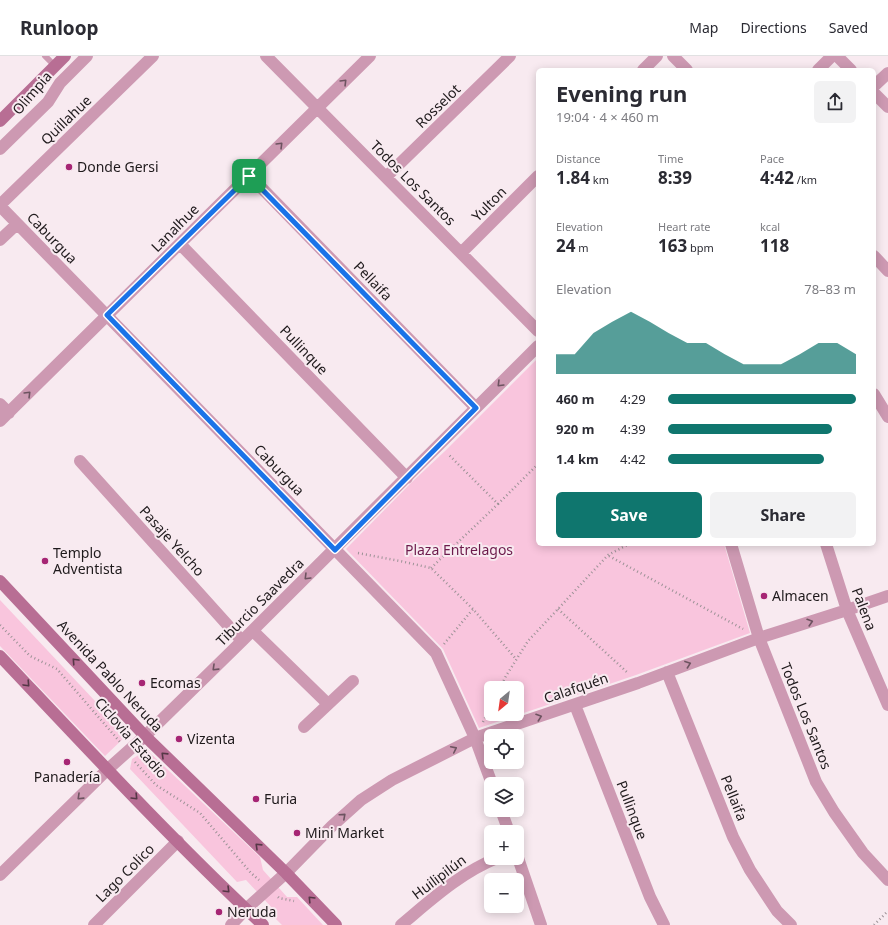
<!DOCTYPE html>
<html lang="en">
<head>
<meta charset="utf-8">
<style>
	:root { --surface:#fff; --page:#f2f2f3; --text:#2b2b33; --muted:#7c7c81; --line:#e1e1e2; --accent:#0f766e }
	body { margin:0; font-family:"Noto Sans",sans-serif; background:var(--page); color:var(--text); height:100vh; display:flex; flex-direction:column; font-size:15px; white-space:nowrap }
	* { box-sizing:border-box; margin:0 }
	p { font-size:13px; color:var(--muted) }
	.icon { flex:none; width:22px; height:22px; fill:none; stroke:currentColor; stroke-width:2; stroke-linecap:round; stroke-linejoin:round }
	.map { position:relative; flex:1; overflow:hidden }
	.drawer { position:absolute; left:536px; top:12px; width:340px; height:478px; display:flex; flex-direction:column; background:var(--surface); border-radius:6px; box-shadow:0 2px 10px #0003 }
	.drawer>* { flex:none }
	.needle { width:26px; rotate:209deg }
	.buttons { position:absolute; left:484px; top:625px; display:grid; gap:8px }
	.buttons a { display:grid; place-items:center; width:40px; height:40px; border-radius:6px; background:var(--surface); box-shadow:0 2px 10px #0003; font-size:20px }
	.pin { position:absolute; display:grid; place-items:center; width:34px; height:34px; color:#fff; margin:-17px; border-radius:8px; box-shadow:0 2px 6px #0006 }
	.round { display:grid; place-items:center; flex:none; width:42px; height:42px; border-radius:6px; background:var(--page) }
	.overview { display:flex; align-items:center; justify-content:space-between; height:68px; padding:0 20px }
	h1 { font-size:22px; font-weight:700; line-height:30px }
	.stats { display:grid; grid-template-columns:repeat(3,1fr); gap:6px; height:68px; padding:4px 20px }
	.stats div { display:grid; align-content:center }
	.stats b { font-size:17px; font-weight:700 }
	.stats small { font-size:11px; font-weight:400 }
	.stats p { font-size:11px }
	.chart { height:112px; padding:8px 20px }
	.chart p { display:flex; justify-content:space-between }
	.chart svg { width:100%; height:72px; margin-top:4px; fill:var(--accent); opacity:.7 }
	.primary-button { display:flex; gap:8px; margin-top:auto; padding:8px 20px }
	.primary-button a { flex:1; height:46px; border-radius:6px; background:var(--accent); color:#fff; font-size:16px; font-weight:700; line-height:46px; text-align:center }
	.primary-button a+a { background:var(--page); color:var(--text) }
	ul { padding:0 20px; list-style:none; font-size:13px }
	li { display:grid; grid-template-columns:64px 48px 1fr; align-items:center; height:30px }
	li i { height:10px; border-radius:5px; background:var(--accent) }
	header { display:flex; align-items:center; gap:24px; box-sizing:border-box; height:56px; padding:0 20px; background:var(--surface); border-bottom:1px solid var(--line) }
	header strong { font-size:19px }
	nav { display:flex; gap:22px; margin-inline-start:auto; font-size:14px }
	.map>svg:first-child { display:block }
	.green { fill:#f9c5dd; fill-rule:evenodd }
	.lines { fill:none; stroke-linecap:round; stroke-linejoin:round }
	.path { stroke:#9c9296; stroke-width:2.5; stroke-dasharray:1 3; stroke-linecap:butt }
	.lane { stroke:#cd99b2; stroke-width:6 }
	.street { stroke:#cd99b2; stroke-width:12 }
	.secondary { stroke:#b86e94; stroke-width:12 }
	.oneway { stroke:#6d5360 }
	.oneway2 { stroke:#553746 }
	.route-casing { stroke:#fff; stroke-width:8 }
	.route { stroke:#1a73e8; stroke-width:5 }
	.poi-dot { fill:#a62574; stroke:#f8eaf0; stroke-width:1.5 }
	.labels { text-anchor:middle; stroke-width:4; stroke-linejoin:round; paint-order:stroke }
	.street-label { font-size:14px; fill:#1f1a1c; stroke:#f8eaf0 }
	.poi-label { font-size:14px; fill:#1f1a1c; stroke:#f8eaf0; text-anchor:start }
	.park-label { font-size:14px; fill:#6d1b4c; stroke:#f8eaf0 }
</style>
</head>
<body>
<header>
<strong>Runloop</strong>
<nav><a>Map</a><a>Directions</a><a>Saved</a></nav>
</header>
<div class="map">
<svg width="888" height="869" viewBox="0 0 888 869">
	<rect width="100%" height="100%" fill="#f8eaf0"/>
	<path class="green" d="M538,302V488H724L750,577L636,619L479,672L443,593L346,493L411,427L445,395ZM491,632H517V658H491Z
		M0,544L127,679L105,700L0,590Z
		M147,694L260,801L263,814L287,841H297L323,869H282L275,862L274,854L246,824L237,826L130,713L132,703Z"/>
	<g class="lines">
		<path class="path" d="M498,448L538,408
			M358,497L400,505L431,512L473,553L516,603
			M609,500L743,573
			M431,512L498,448L448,398
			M558,553L628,617
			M0,569L30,600L57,613L120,686
			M444,588L473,553
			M500,632L506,620L528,585L558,553L608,499L629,488
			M483,666L491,650
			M135,706L156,729L200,757L251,817L259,824
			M278,841L279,842L294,845
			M874,869L888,855"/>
		<path class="lane" d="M45,0L55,10"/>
		<path class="street" d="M266,0L538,275
			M673,0L687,14
			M837,0L851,14
			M643,14L657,0
			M818,14L832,0
			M874,30L888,17
			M874,37L888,51
			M0,93L48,46L60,27L87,0
			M249,119L476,352
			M386,121L510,0
			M0,149L153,0
			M0,150L436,597L475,682L492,728
			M0,184L17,168
			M180,188L407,422
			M461,197L538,120
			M874,200L888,215
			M874,338L888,361
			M0,348L9,357
			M0,365L370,0
			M80,405L242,585
			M731,488L759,582L816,726L834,756L863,797L888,824
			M826,488L847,554L888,649
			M253,575L328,648
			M667,616L733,781L750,814L777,855L791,869
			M575,649L650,841L664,869
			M304,671L353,625
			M501,754L509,776
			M517,799L541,869
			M0,819L108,713L145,680L242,585L538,290
			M94,869L178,785
			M231,869L246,853L286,817L332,770L361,744L392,724L475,682L638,627L759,582L847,554L888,540
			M401,869C431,844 460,817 497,802"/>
		<path class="secondary" d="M0,65L65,0
			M0,525L145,680L286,817L336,869
			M0,600C86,691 171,783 263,869"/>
	</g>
	<defs><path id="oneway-chevron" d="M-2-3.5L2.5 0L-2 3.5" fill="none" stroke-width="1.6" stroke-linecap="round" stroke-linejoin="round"/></defs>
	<g class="oneway">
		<use href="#oneway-chevron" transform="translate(344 26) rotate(-45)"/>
		<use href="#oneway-chevron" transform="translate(280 89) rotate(-45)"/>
		<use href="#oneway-chevron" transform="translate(500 328) rotate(135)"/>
		<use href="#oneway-chevron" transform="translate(28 338) rotate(-45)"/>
		<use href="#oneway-chevron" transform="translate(307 521) rotate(135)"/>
		<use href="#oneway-chevron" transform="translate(810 566) rotate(-17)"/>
		<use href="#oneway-chevron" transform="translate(688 608) rotate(-20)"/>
		<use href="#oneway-chevron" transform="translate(215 612) rotate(136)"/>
		<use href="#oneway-chevron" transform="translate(539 661) rotate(-19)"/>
		<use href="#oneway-chevron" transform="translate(454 693) rotate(-26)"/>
		<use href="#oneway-chevron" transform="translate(80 741) rotate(136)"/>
		<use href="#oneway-chevron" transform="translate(343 760) rotate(-42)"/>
	</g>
	<g class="oneway2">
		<use href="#oneway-chevron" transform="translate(75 605) rotate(-133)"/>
		<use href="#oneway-chevron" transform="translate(27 628) rotate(47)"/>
		<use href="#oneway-chevron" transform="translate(164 699) rotate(-136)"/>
		<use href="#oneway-chevron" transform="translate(135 741) rotate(46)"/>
		<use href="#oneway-chevron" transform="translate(258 790) rotate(-136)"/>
		<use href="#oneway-chevron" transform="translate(227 834) rotate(45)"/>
		<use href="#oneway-chevron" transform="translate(311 843) rotate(-134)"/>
	</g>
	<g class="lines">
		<defs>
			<path id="route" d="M249,120L476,352L335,494L107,259Z"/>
		</defs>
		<use href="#route" class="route-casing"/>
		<use href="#route" class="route"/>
	</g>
	<g class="poi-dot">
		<circle cx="69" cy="111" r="4"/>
		<circle cx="45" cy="505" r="4"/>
		<circle cx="764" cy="540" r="4"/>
		<circle cx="142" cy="627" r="4"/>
		<circle cx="179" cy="683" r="4"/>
		<circle cx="67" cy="706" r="4"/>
		<circle cx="256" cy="743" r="4"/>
		<circle cx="297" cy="777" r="4"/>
		<circle cx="219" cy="856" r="4"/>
	</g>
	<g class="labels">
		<g class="street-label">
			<text transform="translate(32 37) rotate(-49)" y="5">Olimpia</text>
			<text transform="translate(438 50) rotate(-44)" y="5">Rosselot</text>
			<text transform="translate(66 64) rotate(-44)" y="5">Quillahue</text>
			<text transform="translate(413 127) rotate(45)" y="5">Todos Los Santos</text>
			<text transform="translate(489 148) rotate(-45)" y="5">Yulton</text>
			<text transform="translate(175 172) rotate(-45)" y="5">Lanalhue</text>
			<text transform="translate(52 182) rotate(46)" y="5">Caburgua</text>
			<text transform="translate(373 225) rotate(46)" y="5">Pellaifa</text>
			<text transform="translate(304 294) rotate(46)" y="5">Pullinque</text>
			<text transform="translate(279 414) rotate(46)" y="5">Caburgua</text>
			<text transform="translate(172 485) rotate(48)" y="5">Pasaje Yelcho</text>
			<text transform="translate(260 546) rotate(-45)" y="5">Tiburcio Saavedra</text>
			<text transform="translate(864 553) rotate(69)" y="5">Palena</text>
			<text transform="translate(110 620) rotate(47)" y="5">Avenida Pablo Neruda</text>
			<text transform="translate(576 632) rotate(-19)" y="5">Calafquén</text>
			<text transform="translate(806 660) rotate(68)" y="5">Todos Los Santos</text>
			<text transform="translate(131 682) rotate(49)" y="5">Ciclovia Estadio</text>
			<text transform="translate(734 742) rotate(68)" y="5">Pellaifa</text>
			<text transform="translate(632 754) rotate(69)" y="5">Pullinque</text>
			<text transform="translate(125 817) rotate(-45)" y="5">Lago Colico</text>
			<text transform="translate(439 821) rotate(-37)" y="5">Huilipilún</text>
		</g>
		<g class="poi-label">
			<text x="77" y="116">Donde Gersi</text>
			<text x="53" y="502">Templo<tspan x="53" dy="16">Adventista</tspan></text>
			<text x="772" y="545">Almacen</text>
			<text x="150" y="632">Ecomas</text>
			<text x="187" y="688">Vizenta</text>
			<text x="67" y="726" text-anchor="middle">Panadería</text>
			<text x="264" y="748">Furia</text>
			<text x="305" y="782">Mini Market</text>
			<text x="227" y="861">Neruda</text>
		</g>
		<g class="park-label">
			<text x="459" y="499">Plaza Entrelagos</text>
		</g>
	</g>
</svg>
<div class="buttons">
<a><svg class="needle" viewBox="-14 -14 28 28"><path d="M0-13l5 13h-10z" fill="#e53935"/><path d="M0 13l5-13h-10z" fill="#7c7c81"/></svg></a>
<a><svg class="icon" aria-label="locate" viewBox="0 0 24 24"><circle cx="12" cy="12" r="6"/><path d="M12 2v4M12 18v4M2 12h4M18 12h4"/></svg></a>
<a><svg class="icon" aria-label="layers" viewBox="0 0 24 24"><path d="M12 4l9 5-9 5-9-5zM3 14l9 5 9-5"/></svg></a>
<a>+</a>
<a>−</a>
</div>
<div class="pin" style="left:249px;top:120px;background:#1e9e55"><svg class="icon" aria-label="arrive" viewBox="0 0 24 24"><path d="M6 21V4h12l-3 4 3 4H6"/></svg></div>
<section class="drawer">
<div class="overview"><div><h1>Evening run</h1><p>19:04 · 4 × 460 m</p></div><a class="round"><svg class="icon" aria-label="share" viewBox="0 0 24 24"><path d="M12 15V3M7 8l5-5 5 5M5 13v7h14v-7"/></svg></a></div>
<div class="stats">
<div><p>Distance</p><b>1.84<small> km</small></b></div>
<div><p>Time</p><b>8:39</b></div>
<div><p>Pace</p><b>4:42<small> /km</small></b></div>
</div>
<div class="stats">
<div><p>Elevation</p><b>24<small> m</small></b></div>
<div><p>Heart rate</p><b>163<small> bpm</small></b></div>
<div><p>kcal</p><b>118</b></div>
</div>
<div class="chart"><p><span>Elevation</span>78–83 m</p>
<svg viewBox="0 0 160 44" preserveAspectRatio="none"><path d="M0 44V32L10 32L20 19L30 12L40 6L50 12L60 19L70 25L80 25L90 32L100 38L110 38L120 38L130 32L140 25L150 25L160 32V44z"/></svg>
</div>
<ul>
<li><b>460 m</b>4:29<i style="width:100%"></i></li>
<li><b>920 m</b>4:39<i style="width:87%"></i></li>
<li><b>1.4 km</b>4:42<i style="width:83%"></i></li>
</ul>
<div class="primary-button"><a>Save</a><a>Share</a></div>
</section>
</div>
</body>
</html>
